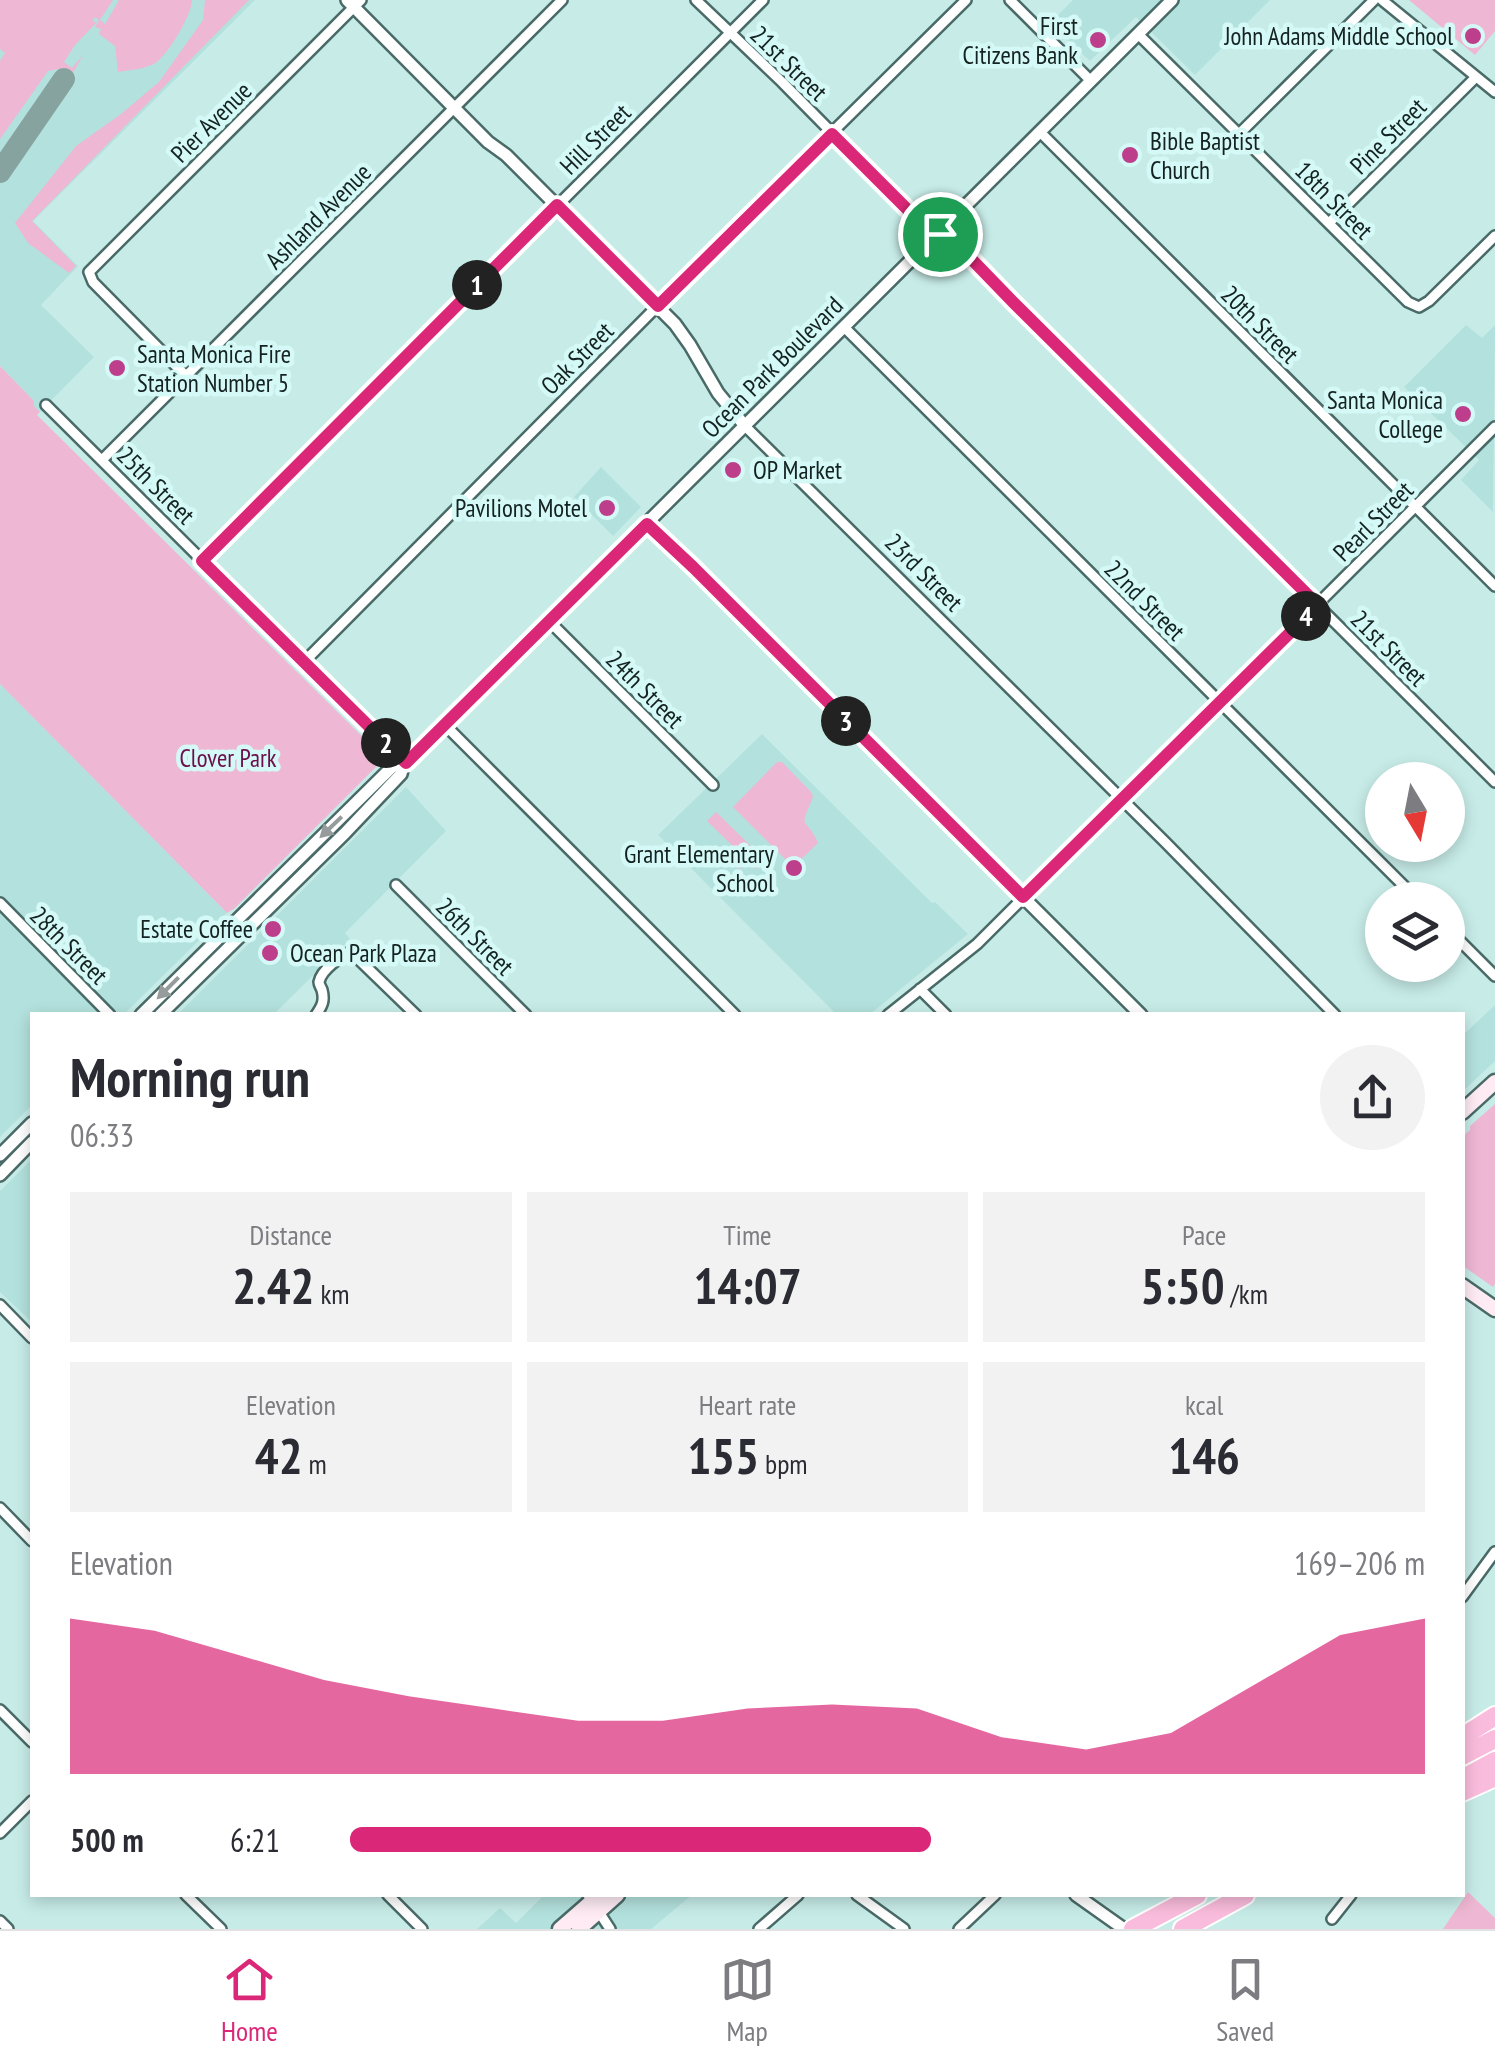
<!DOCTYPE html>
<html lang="en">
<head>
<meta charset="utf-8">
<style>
	:root { --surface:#fff; --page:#f2f2f3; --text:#2b2b33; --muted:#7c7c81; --line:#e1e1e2; --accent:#db2777 }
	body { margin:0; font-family:"PT Sans Narrow",sans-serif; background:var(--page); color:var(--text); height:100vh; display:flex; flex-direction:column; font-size:38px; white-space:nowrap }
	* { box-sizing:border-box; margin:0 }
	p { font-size:32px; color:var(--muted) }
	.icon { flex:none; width:55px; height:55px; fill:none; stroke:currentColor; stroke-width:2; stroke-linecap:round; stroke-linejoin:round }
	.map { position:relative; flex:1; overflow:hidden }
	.drawer { position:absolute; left:30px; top:1012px; width:1435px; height:885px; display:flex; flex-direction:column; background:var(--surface); border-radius:0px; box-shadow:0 5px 15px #0003 }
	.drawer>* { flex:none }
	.needle { width:65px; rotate:170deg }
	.controls { position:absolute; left:1365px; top:762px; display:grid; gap:20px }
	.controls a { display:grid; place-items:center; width:100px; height:100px; border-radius:50%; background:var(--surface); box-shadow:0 5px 15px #0003; font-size:50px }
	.pin { position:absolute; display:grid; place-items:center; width:85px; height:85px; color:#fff; margin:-42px; border:5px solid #fff; border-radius:50%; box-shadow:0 2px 10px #0007 }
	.km { position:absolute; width:50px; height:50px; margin:-25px; border-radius:50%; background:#222; color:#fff; font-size:28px; line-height:50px; text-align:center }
	.round { display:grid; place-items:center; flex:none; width:105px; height:105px; border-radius:52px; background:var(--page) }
	.headline { display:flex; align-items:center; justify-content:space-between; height:170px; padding:0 40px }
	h1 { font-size:55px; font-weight:600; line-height:75px }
	.figures { display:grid; grid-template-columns:repeat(3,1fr); gap:15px; height:170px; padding:10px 40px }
	.figures div { display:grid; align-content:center; border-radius:0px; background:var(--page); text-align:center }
	.figures b { font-size:50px; font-weight:600 }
	.figures small { font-size:28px; font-weight:400 }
	.figures p { font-size:28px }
	.chart { height:280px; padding:20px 40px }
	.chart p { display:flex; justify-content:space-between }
	.chart svg { width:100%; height:180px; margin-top:10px; fill:var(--accent); opacity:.7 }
	ul { padding:0 40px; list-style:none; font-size:32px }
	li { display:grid; grid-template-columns:160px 120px 1fr; align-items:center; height:75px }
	li i { height:25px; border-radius:12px; background:var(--accent) }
	.dock { display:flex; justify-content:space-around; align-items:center; height:140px; border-top:2px solid var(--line); background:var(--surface); font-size:28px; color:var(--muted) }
	.dock a { display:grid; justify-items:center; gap:5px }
	.dock .selected { color:var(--accent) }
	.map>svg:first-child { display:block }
	.built { fill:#b3e1dd }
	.green { fill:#eeb7d3 }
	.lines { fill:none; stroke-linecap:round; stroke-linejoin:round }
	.taxiway { stroke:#86a3a0; stroke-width:22 }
	.minor-casing { stroke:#496a67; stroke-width:14 }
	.tertiary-casing { stroke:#496a67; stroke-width:16 }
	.secondary-casing { stroke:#496a67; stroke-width:19 }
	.motorway-casing { stroke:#fff; stroke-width:22 }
	.minor { stroke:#fff; stroke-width:9 }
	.tertiary { stroke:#fff; stroke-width:11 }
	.secondary { stroke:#feebf4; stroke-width:14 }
	.motorway { stroke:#fabcdc; stroke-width:18 }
	.oneway { fill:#959c9b }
	.route-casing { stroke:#fff; stroke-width:20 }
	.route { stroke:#db2777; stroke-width:12 }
	.poi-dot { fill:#bd3f8c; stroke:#d4f9f6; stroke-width:4 }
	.labels { text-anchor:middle; stroke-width:9; stroke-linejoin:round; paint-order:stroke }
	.poi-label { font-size:25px; fill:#142221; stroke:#d4f9f6; text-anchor:end }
	.street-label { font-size:25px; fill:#142221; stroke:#d4f9f6 }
	.park-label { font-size:25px; fill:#6d0f4c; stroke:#d4f9f6 }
</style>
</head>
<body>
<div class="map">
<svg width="1495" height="1929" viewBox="0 0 1495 1929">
	<rect width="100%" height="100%" fill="#c7ece8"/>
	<path class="built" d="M0,0H255L33,221L78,266L41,305L94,357L40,412L34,406V401L0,366Z
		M1073,0H1270L1195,75L1136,17L1090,61L1050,23Z
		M1466,325L1482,338L1495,325L1493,512L1461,480L1479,460L1404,387Z
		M601,467L641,507L613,536L574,497Z
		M0,684L227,913L123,1015H32V1105L0,1137Z
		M762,734L932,903L935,902L968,934L869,1015H837L658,835Z
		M406,787L446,831L345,933L350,939L273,1015H177Z
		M1495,1005V1061L1463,1091V1035Z
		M32,1159V1322L0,1292V1191Z
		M544,1895H692L651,1929H477L500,1908L516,1923Z"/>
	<path class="green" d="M0,0H113L100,20L105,24L119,0H192C192,15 169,52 157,62C147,69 130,70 118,72L115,46L99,34L101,29L95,27L99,20L95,17L92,21L97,22L75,45L64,62L72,68L83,55L73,73L65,68L48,71L0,139V61L5,53L0,49Z
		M205,0H249L32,221L76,266L69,273L28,243L15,223L76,146L121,114L159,82L203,20Z
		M1409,0H1495V31L1475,55Z
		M0,366L34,401V406L40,412L37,415L380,754L379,764L235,908L227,913L0,684Z
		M777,762H782L811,792L813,797C798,833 805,814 818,843L793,867L733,807Z
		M716,812L765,860L756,869L748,862L740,869L731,860L739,852L707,821Z
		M1495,1104V1284L1493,1287L1463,1266L1462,1137L1470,1130V1126Z
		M1468,1892L1495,1918V1929H1443Z"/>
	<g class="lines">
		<path class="taxiway" d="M0,172L64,79"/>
		<defs>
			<path id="minor" d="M696,0L782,82L921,223L953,239L1014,303L1495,782
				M1010,0L1091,81
				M1382,0L1495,92
				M1138,34L1408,302L1419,307L1429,301L1495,236
				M1040,132L1495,586
				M1239,134L1374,0
				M1329,223L1476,77
				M844,327L1418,900
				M186,376L93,282L89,272L361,0
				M46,405L406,763
				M745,426L1166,843L1335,1015
				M102,460L562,0
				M202,561L763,0
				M550,622L713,785
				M304,662L708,255L966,0
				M445,725L735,1015
				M396,885L526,1015
				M0,903L110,1015
				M1448,929L1495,976
				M920,989L946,1015
				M316,1015C322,1006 325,1001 322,990C321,987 319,985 319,982C321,970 342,955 351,952L416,1015
				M888,1015L977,944L1495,427
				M0,1305L32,1338
				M0,1508L32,1541
				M1462,1597L1495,1552
				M0,1710L32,1742
				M0,1833L32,1801
				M186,1895L221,1929
				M388,1895L422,1929
				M588,1895L610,1929
				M857,1895L904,1929
				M1332,1919L1351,1895
				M0,1921L8,1929
				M759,1929L798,1895
				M959,1929L995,1895"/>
			<path id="tertiary" d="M347,0L488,142L506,155L675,324L690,345L718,393L745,426
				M647,524L693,567L1141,1015
				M141,1015L393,766H403
				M160,1015L345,833L401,774L403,766L1172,0
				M0,1155L32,1123
				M0,1175L32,1142
				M1076,1895L1124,1929"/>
			<path id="secondary" d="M1462,1112L1495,1082
				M1462,1286L1495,1309
				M560,1929L599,1895
				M579,1929L617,1895"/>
			<path id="motorway" d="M1462,1737L1495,1716
				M1462,1756L1495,1739
				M1462,1779L1495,1761
				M1462,1792L1495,1777
				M1133,1929L1197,1895
				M1183,1929L1245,1895"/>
		</defs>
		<use href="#minor" class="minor-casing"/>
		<use href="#tertiary" class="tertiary-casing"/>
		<use href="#secondary" class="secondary-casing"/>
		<use href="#motorway" class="motorway-casing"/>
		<use href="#minor" class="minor"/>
		<use href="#tertiary" class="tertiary"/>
		<use href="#secondary" class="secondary"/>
		<use href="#motorway" class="motorway"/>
	</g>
	<defs><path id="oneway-solid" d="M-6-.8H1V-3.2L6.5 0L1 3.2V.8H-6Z" transform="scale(2.5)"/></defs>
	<g class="oneway">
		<use href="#oneway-solid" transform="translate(331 827) rotate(136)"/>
		<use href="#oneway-solid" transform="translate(168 988) rotate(135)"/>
	</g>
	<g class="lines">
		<defs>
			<path id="route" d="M832,134L925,227L953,240L1014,303L1318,605L1023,897L693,567L647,524L406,763L202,561L557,205L658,306Z"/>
		</defs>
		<use href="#route" class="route-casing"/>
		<use href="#route" class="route"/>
	</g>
	<g class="poi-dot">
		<circle cx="1473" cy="36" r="10"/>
		<circle cx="1098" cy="40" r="10"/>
		<circle cx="1130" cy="155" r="10"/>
		<circle cx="117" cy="368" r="10"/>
		<circle cx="1463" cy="414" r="10"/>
		<circle cx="733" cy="470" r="10"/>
		<circle cx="607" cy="508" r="10"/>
		<circle cx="794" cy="868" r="10"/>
		<circle cx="273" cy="929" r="10"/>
		<circle cx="270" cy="953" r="10"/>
	</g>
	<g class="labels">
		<g class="poi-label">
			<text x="1078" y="35">First<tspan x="1078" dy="29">Citizens Bank</tspan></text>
			<text x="1453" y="45">John Adams Middle School</text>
			<text x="1150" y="150" text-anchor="start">Bible Baptist<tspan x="1150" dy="29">Church</tspan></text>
			<text x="137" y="363" text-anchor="start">Santa Monica Fire<tspan x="137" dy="29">Station Number 5</tspan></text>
			<text x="1443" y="409">Santa Monica<tspan x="1443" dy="29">College</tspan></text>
			<text x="753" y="479" text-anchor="start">OP Market</text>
			<text x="587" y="517">Pavilions Motel</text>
			<text x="774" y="863">Grant Elementary<tspan x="774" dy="29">School</tspan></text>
			<text x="253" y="938">Estate Coffee</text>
			<text x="290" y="962" text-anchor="start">Ocean Park Plaza</text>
		</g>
		<g class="street-label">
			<text transform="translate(789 63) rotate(44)" y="9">21st Street</text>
			<text transform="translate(211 122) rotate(-45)" y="9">Pier Avenue</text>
			<text transform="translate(1388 136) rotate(-45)" y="9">Pine Street</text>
			<text transform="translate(595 139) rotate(-45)" y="9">Hill Street</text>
			<text transform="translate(1334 200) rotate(45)" y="9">18th Street</text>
			<text transform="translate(318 216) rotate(-45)" y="9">Ashland Avenue</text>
			<text transform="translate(1260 324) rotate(45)" y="9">20th Street</text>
			<text transform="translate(577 358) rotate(-45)" y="9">Oak Street</text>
			<text transform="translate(772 367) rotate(-45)" y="9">Ocean Park Boulevard</text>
			<text transform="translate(156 485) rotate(45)" y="9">25th Street</text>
			<text transform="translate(1373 521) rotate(-45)" y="9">Pearl Street</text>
			<text transform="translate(924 572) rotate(45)" y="9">23rd Street</text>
			<text transform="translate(1145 600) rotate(45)" y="9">22nd Street</text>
			<text transform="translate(1389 648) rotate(45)" y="9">21st Street</text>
			<text transform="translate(645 689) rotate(45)" y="9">24th Street</text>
			<text transform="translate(475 936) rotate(45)" y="9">26th Street</text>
			<text transform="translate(69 945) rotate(45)" y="9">28th Street</text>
		</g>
		<g class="park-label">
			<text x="228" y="767">Clover Park</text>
		</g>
	</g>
</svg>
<div class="controls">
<a><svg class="needle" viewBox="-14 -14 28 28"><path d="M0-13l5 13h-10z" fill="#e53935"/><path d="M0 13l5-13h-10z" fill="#7c7c81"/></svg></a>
<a><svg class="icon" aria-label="layers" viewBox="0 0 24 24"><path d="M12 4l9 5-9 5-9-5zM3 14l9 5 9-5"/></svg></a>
</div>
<div class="pin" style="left:940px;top:234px;background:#1e9e55"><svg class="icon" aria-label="arrive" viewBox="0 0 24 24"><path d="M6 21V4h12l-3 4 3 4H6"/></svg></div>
<b class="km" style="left:477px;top:285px">1</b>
<b class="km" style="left:386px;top:743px">2</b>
<b class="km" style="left:846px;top:721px">3</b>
<b class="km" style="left:1306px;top:616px">4</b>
<section class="drawer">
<div class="headline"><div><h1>Morning run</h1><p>06:33</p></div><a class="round"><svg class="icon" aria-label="share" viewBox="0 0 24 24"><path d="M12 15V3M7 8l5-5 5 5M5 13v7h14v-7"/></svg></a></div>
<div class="figures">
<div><p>Distance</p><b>2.42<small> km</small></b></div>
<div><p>Time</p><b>14:07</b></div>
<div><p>Pace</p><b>5:50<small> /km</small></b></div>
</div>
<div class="figures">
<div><p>Elevation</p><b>42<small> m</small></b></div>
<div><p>Heart rate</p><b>155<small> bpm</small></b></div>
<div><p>kcal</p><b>146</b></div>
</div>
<div class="chart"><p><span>Elevation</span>169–206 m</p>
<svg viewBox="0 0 160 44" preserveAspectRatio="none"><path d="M0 44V6L10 9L20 15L30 21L40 25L50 28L60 31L70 31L80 28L90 27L100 28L110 35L120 38L130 34L140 22L150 10L160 6V44z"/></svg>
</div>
<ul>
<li><b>500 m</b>6:21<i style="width:54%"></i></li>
</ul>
</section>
</div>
<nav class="dock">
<a class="selected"><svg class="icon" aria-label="home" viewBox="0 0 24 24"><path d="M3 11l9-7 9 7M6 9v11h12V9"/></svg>Home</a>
<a><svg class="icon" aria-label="map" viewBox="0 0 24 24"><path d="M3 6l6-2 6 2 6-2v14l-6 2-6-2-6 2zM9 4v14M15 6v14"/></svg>Map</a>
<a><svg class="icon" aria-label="saved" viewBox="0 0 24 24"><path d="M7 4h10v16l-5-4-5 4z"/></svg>Saved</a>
</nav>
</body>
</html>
